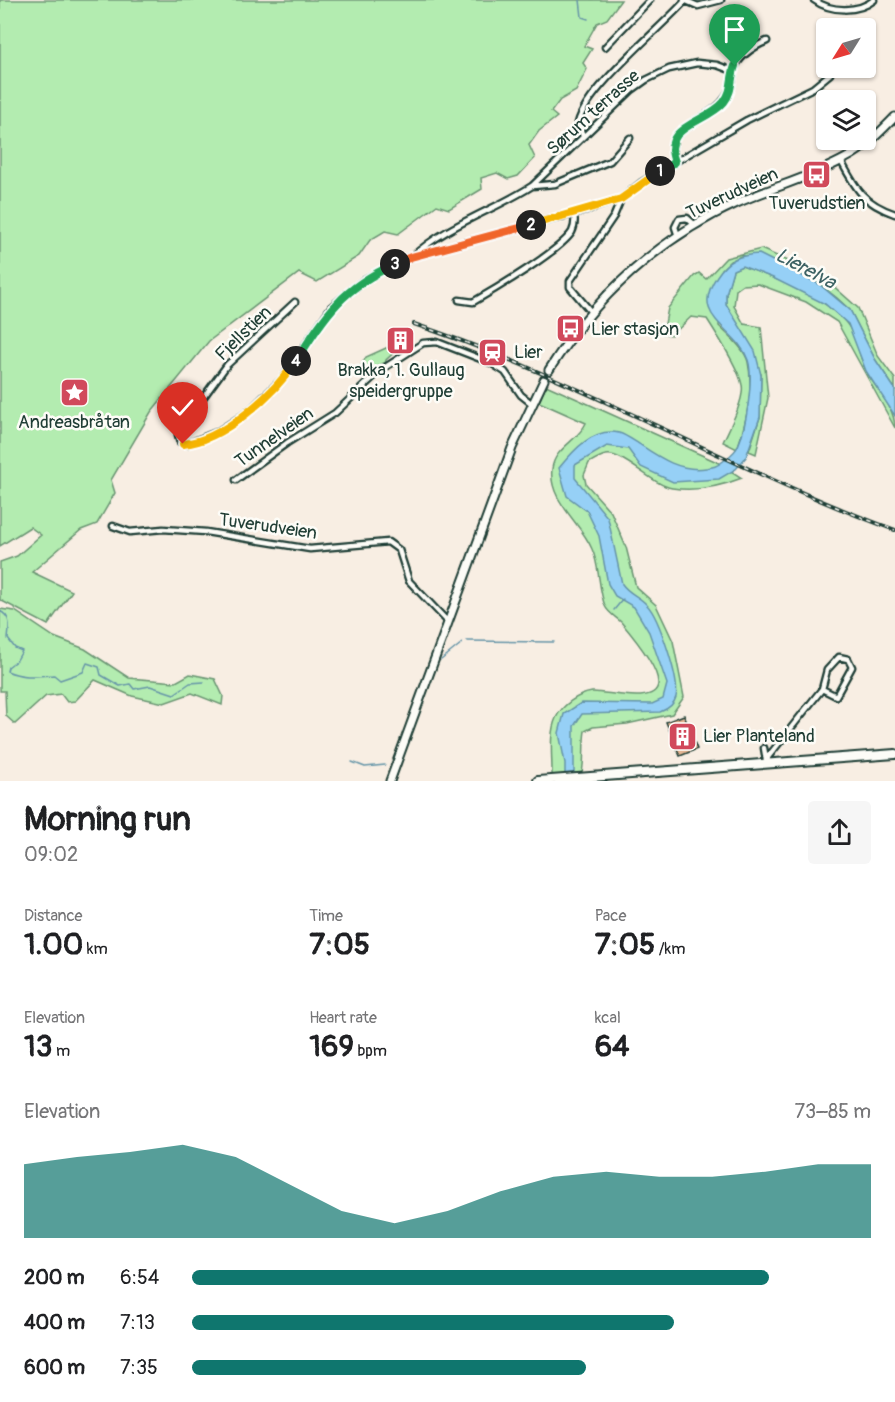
<!DOCTYPE html>
<html lang="en">
<head>
<meta charset="utf-8">
<style>
	:root { --surface:#fff; --page:#f6f6f6; --text:#202124; --muted:#757577; --accent:#0f766e }
	body { margin:0; font-family:Pangolin,sans-serif; background:var(--page); color:var(--text); height:100vh; display:flex; flex-direction:column; font-size:22px; white-space:nowrap }
	* { box-sizing:border-box; margin:0 }
	p { font-size:20px; color:var(--muted) }
	.icon { flex:none; width:33px; height:33px; fill:none; stroke:currentColor; stroke-width:2; stroke-linecap:round; stroke-linejoin:round }
	.map { position:relative; height:781px; overflow:hidden }
	.drawer { display:flex; flex-direction:column; background:var(--surface); flex:1 }
	.drawer>* { flex:none }
	.needle { width:39px; rotate:233deg }
	.buttons { position:absolute; left:816px; top:18px; display:grid; gap:12px }
	.buttons a { display:grid; place-items:center; width:60px; height:60px; border-radius:6px; background:var(--surface); box-shadow:0 2px 4px #0004; font-size:30px }
	.pin { position:absolute; display:grid; place-items:center; width:51px; height:51px; color:#fff; margin:-62px -26px; border-radius:50% 50% 50% 0; rotate:-45deg; box-shadow:0 0 6px #0007 }
	.pin .icon { rotate:45deg }
	.km { position:absolute; width:30px; height:30px; margin:-15px; border-radius:50%; background:#222; color:#fff; font-size:16px; line-height:30px; text-align:center }
	.round { display:grid; place-items:center; flex:none; width:63px; height:63px; border-radius:6px; background:var(--page) }
	.head { display:flex; align-items:center; justify-content:space-between; height:102px; padding:0 24px }
	h1 { font-size:33px; font-weight:700; line-height:45px }
	.metrics { display:grid; grid-template-columns:repeat(3,1fr); gap:9px; height:102px; padding:6px 24px }
	.metrics div { display:grid; align-content:center }
	.metrics b { font-size:30px; font-weight:700 }
	.metrics small { font-size:16px; font-weight:400 }
	.metrics p { font-size:16px }
	.chart { height:168px; padding:12px 24px }
	.chart p { display:flex; justify-content:space-between }
	.chart svg { width:100%; height:108px; margin-top:6px; fill:var(--accent); opacity:.7 }
	ul { padding:0 24px; list-style:none; font-size:20px }
	li { display:grid; grid-template-columns:96px 72px 1fr; align-items:center; height:45px }
	li i { height:15px; border-radius:8px; background:var(--accent) }
	.map>svg:first-child { display:block }
	.green { fill:#b3ecb0; stroke:#699472; stroke-width:1.5 }
	.water { fill:#96d0f6; stroke:#6695a8; stroke-width:1.5 }
	.lines { fill:none; stroke-linecap:round; stroke-linejoin:round }
	.stream { stroke:#6695a8; stroke-width:1.5 }
	.building { fill:#e5b795; stroke:#1f3d34; stroke-width:1.5 }
	.street-casing { stroke:#1f3d34; stroke-width:9 }
	.secondary-casing { stroke:#1f3d34; stroke-width:11 }
	.primary-casing { stroke:#1f3d34; stroke-width:12 }
	.street { stroke:#fdfcf7; stroke-width:4.5 }
	.secondary { stroke:#fdfcf7; stroke-width:7 }
	.primary { stroke:#fdfcf7; stroke-width:8 }
	.rail-casing { stroke:#1f3d34; stroke-width:4 }
	.rail { stroke:#fdfcf7; stroke-width:1.5; stroke-dasharray:4.5; stroke-linecap:butt }
	.split-1-casing { stroke:#fff; stroke-width:12 }
	.split-2-casing { stroke:#fff; stroke-width:12 }
	.split-3-casing { stroke:#fff; stroke-width:12 }
	.split-4-casing { stroke:#fff; stroke-width:12 }
	.split-5-casing { stroke:#fff; stroke-width:12 }
	.split-1 { stroke:#22a559; stroke-width:8 }
	.split-2 { stroke:#f5b400; stroke-width:8 }
	.split-3 { stroke:#f0652b; stroke-width:8 }
	.split-4 { stroke:#22a559; stroke-width:8 }
	.split-5 { stroke:#f5b400; stroke-width:8 }
	.labels { text-anchor:middle; stroke-width:5; stroke-linejoin:round; paint-order:stroke }
	.street-label { font-size:18px; fill:#1f3d34; stroke:#fdfcf7 }
	.poi-label { font-size:18px; fill:#1f3d34; stroke:#fdfcf7 }
	.water-label { font-size:20px; font-style:italic; fill:#3d6264; stroke:#fdfcf7 }
</style>
</head>
<body>
<div class="map">
<svg width="895" height="781" viewBox="0 0 895 781">
	<rect width="100%" height="100%" fill="#f8eee3"/>
	<filter id="ink" filterUnits="userSpaceOnUse"><feTurbulence type="fractalNoise" baseFrequency=".0167" numOctaves="2"/><feDisplacementMap in="SourceGraphic" scale="12" xChannelSelector="R" yChannelSelector="G"/><feConvolveMatrix kernelMatrix="1 2 1 2 8 2 1 2 1" color-interpolation-filters="sRGB"/></filter>
	<g filter="url(#ink)">
		<path class="green" d="M0,0H621L607,19L597,23L584,46L592,49L583,63L587,69L576,91L560,100L551,112L557,117L539,131L529,145L535,158L518,176L508,179L497,173L481,178L482,189L449,209L437,205L398,234L385,231L370,240L359,256L317,282L299,273L209,341L151,412L111,480L115,493L97,524L81,530L32,572L72,591L48,625L0,600V562L17,556L41,535L30,527L0,546Z
			M761,249L822,276L858,308L878,356L895,379V389L875,359L850,310L837,298L819,284L743,255L730,261L722,269L719,326C729,336 745,349 748,362C754,390 746,423 737,449L723,442C729,429 745,399 742,385C739,369 716,333 707,319L691,317L672,335L663,334L668,308L694,276L699,273L706,279L726,258Z
			M742,266C773,278 826,296 847,324C857,336 859,357 866,371C876,390 895,406 895,428L837,322L806,302L758,284L743,285L736,290L734,306L744,324L761,327L768,398L756,454L749,451L760,417L761,374L726,304V294L733,270Z
			M395,344L399,348L386,360L385,365L384,363L366,372L361,370L360,367L366,357Z
			M546,385L717,462L742,478C719,487 697,492 672,488C652,485 622,451 606,455C600,456 594,460 589,463L584,475L586,484L611,512L626,547L636,587L656,605L673,641L684,697L672,714L627,724L593,727L585,731C582,749 586,763 580,781H552C553,762 548,735 556,718C562,705 578,694 592,692C606,691 656,706 658,684C659,668 632,635 621,622C616,617 608,613 605,606C598,588 600,567 592,549C581,522 548,501 552,469C554,448 578,441 586,423L539,402Z
			M0,609L15,611L54,637L85,649L129,678L176,682L190,674L215,679L223,696L222,705L192,693L164,703L132,696L95,680L75,701L67,702L61,694L46,696L15,724L6,716L5,691H0Z"/>
		<path class="water" d="M759,254L819,284L850,310L875,359L895,389V416L866,371L848,324L825,304L773,278L742,266L733,270L726,294V304L755,351L761,375L760,417L746,457L736,469L719,479L673,482L641,467L628,449L607,446L575,465V478L608,518L622,584C629,594 639,596 647,605C659,617 680,681 676,697C674,705 668,709 660,712L582,714L574,726V781H565V763L559,733L564,714L581,703L652,704L663,699L667,684L649,632L634,607L615,596L608,584L599,536L587,511L567,496L559,468C573,451 593,427 619,433C626,435 634,441 639,444C660,458 680,472 706,468C713,467 716,467 722,462C728,457 735,453 738,446C746,428 754,379 748,360C736,326 688,319 717,276C728,259 740,255 759,254Z"/>
		<g class="lines">
			<path class="stream" d="M580,0L582,17L588,19
				M614,610L623,599
				M0,611C12,617 9,628 8,639L15,648L22,651L17,660L8,667L7,671C22,678 38,676 54,675L60,680L83,672L87,663L99,667L101,675L120,686L130,684L134,689L150,686L174,694L190,683L204,682
				M467,641L554,642
				M441,660L462,643
				M352,762L365,767L385,765"/>
		</g>
		<path class="building" d="M684,715L697,749L680,756L666,722Z"/>
		<g class="lines">
			<defs>
				<path id="street" d="M684,0L698,6L721,0
					M814,0C830,12 858,13 874,0
					M605,47L650,0
					M733,71C739,56 753,47 767,41
					M583,136L578,123C587,88 659,30 685,1
					M841,161C856,189 863,203 895,214
					M532,186L555,184L610,161L630,138
					M678,236L675,227L679,219L687,218L695,225
					M412,257C446,225 493,211 532,186L632,90L646,80L669,69L697,63L717,65L733,71C733,128 657,115 675,162
					M459,300L473,302C494,290 560,251 572,232C575,226 575,220 574,214
					M295,302L227,365L181,428L178,435L180,442L187,444L217,432L248,412L283,378L331,307L365,279L407,258L581,212L621,199L642,182L675,162L747,120L813,88L830,74
					M591,312L570,287V281L614,216L621,199
					M236,480L287,443L335,413L381,370L423,343L437,342L491,363L505,372L521,395L531,403
					M113,526L130,532L163,529L206,532L310,549L388,542L399,550L409,581L448,622
					M764,748L766,760
					M767,763L768,757L822,689L827,670L839,657L848,659L852,667L836,696L822,689"/>
				<path id="secondary" d="M549,370C594,298 659,238 737,203C773,187 812,177 846,158C865,148 880,132 895,117
					M390,781L512,448L544,380"/>
				<path id="primary" d="M538,781L895,754"/>
			</defs>
			<use href="#street" class="street-casing"/>
			<use href="#secondary" class="secondary-casing"/>
			<use href="#primary" class="primary-casing"/>
			<use href="#street" class="street"/>
			<use href="#secondary" class="secondary"/>
			<use href="#primary" class="primary"/>
			<defs>
				<path id="rail" d="M414,324C580,379 731,470 895,530"/>
			</defs>
			<use href="#rail" class="rail-casing"/>
			<use href="#rail" class="rail"/>
		</g>
	</g>
	<g class="lines" filter="url(#ink)">
		<defs>
			<path id="split-1" d="M660,171L675,162C660,125 707,123 724,102C733,91 730,79 735,66"/>
			<path id="split-2" d="M531,225L621,199L660,171"/>
			<path id="split-3" d="M395,264L411,257L531,225"/>
			<path id="split-4" d="M296,361C326,314 342,288 395,264"/>
			<path id="split-5" d="M183,444C223,441 275,393 296,361"/>
		</defs>
		<use href="#split-1" class="split-1-casing"/>
		<use href="#split-2" class="split-2-casing"/>
		<use href="#split-3" class="split-3-casing"/>
		<use href="#split-4" class="split-4-casing"/>
		<use href="#split-5" class="split-5-casing"/>
		<use href="#split-1" class="split-1"/>
		<use href="#split-2" class="split-2"/>
		<use href="#split-3" class="split-3"/>
		<use href="#split-4" class="split-4"/>
		<use href="#split-5" class="split-5"/>
	</g>
	<defs>
		<symbol id="bus-square" viewBox="-11 -11 22 22"><rect x="-9" y="-9" width="18" height="18" rx="4" fill="#d1495b" stroke="#fdfcf7"/><path d="M-5-6H5V4H4V6H2V4H-2V6H-4V4H-5ZM-3.5-4V0h7V-4ZM-3.5 1.2v1.5H-2V1.2ZM2 1.2v1.5H3.5V1.2Z" fill="#fff"/></symbol>
		<symbol id="building-square" viewBox="-11 -11 22 22"><rect x="-9" y="-9" width="18" height="18" rx="4" fill="#d1495b" stroke="#fdfcf7"/><path d="M-4-6H4V6H1V3H-1V6H-4ZM-2.5-4.3h1.7v1.8h-1.7ZM.8-4.3h1.7v1.8H.8ZM-2.5-1h1.7V.8h-1.7ZM.8-1h1.7V.8H.8Z" fill="#fff"/></symbol>
		<symbol id="station-square" viewBox="-11 -11 22 22"><rect x="-9" y="-9" width="18" height="18" rx="4" fill="#d1495b" stroke="#fdfcf7"/><path d="M-3-6H3Q5-6 5-4V2Q5 4 3 4L4.5 6H3L1.5 4h-3L-3 6H-4.5L-3 4Q-5 4-5 2V-4Q-5-6-3-6ZM-3.5-4v3h7v-3ZM-3.5 1v1.5H-2V1ZM2 1v1.5H3.5V1Z" fill="#fff"/></symbol>
		<symbol id="sight-square" viewBox="-11 -11 22 22"><rect x="-9" y="-9" width="18" height="18" rx="4" fill="#d1495b" stroke="#fdfcf7"/><path d="M0-6L1.8-2.2L6-1.7L2.9 1.2L3.7 5.4L0 3.3L-3.7 5.4L-2.9 1.2L-6-1.7L-1.8-2.2Z" fill="#fff"/></symbol>
	</defs>
	<g fill-rule="evenodd">
		<use href="#bus-square" x="800" y="158" width="33" height="33"/>
		<use href="#bus-square" x="554" y="312" width="33" height="33"/>
		<use href="#building-square" x="384" y="324" width="33" height="33"/>
		<use href="#station-square" x="476" y="336" width="33" height="33"/>
		<use href="#sight-square" x="58" y="376" width="33" height="33"/>
		<use href="#building-square" x="666" y="720" width="33" height="33"/>
	</g>
	<g class="labels">
		<g class="street-label">
			<text transform="translate(593 112) rotate(-42)" y="6">Sørum terrasse</text>
			<text transform="translate(732 193) rotate(-25)" y="6">Tuverudveien</text>
			<text transform="translate(243 333) rotate(-44)" y="6">Fjellstien</text>
			<text transform="translate(274 437) rotate(-35)" y="6">Tunnelveien</text>
			<text transform="translate(268 526) rotate(8)" y="6">Tuverudveien</text>
		</g>
		<g class="poi-label">
			<text x="817" y="209">Tuverudstien</text>
			<text x="591" y="335" text-anchor="start">Lier stasjon</text>
			<text x="514" y="358" text-anchor="start">Lier</text>
			<text x="401" y="376">Brakka, 1. Gullaug<tspan x="401" dy="21">speidergruppe</tspan></text>
			<text x="74" y="428">Andreasbråtan</text>
			<text x="703" y="742" text-anchor="start">Lier Planteland</text>
		</g>
		<g class="water-label">
			<text transform="translate(806 268) rotate(28)" y="7">Lierelva</text>
		</g>
	</g>
</svg>
<div class="buttons">
<a><svg class="needle" viewBox="-14 -14 28 28"><path d="M0-13l5 13h-10z" fill="#e53935"/><path d="M0 13l5-13h-10z" fill="#757577"/></svg></a>
<a><svg class="icon" aria-label="layers" viewBox="0 0 24 24"><path d="M12 4l9 5-9 5-9-5zM3 14l9 5 9-5"/></svg></a>
</div>
<div class="pin" style="left:735px;top:66px;background:#1e9e55"><svg class="icon" aria-label="arrive" viewBox="0 0 24 24"><path d="M6 21V4h12l-3 4 3 4H6"/></svg></div>
<div class="pin" style="left:183px;top:444px;background:#d93025"><svg class="icon" aria-label="check" viewBox="0 0 24 24"><path d="M5 12l5 5 9-10"/></svg></div>
<b class="km" style="left:660px;top:171px">1</b>
<b class="km" style="left:531px;top:225px">2</b>
<b class="km" style="left:395px;top:264px">3</b>
<b class="km" style="left:296px;top:361px">4</b>
</div>
<section class="drawer">
<div class="head"><div><h1>Morning run</h1><p>09:02</p></div><a class="round"><svg class="icon" aria-label="share" viewBox="0 0 24 24"><path d="M12 15V3M7 8l5-5 5 5M5 13v7h14v-7"/></svg></a></div>
<div class="metrics">
<div><p>Distance</p><b>1.00<small> km</small></b></div>
<div><p>Time</p><b>7:05</b></div>
<div><p>Pace</p><b>7:05<small> /km</small></b></div>
</div>
<div class="metrics">
<div><p>Elevation</p><b>13<small> m</small></b></div>
<div><p>Heart rate</p><b>169<small> bpm</small></b></div>
<div><p>kcal</p><b>64</b></div>
</div>
<div class="chart"><p><span>Elevation</span>73–85 m</p>
<svg viewBox="0 0 160 44" preserveAspectRatio="none"><path d="M0 44V14L10 11L20 9L30 6L40 11L50 22L60 33L70 38L80 33L90 25L100 19L110 17L120 19L130 19L140 17L150 14L160 14V44z"/></svg>
</div>
<ul>
<li><b>200 m</b>6:54<i style="width:85%"></i></li>
<li><b>400 m</b>7:13<i style="width:71%"></i></li>
<li><b>600 m</b>7:35<i style="width:58%"></i></li>
</ul>
</section>
</body>
</html>
